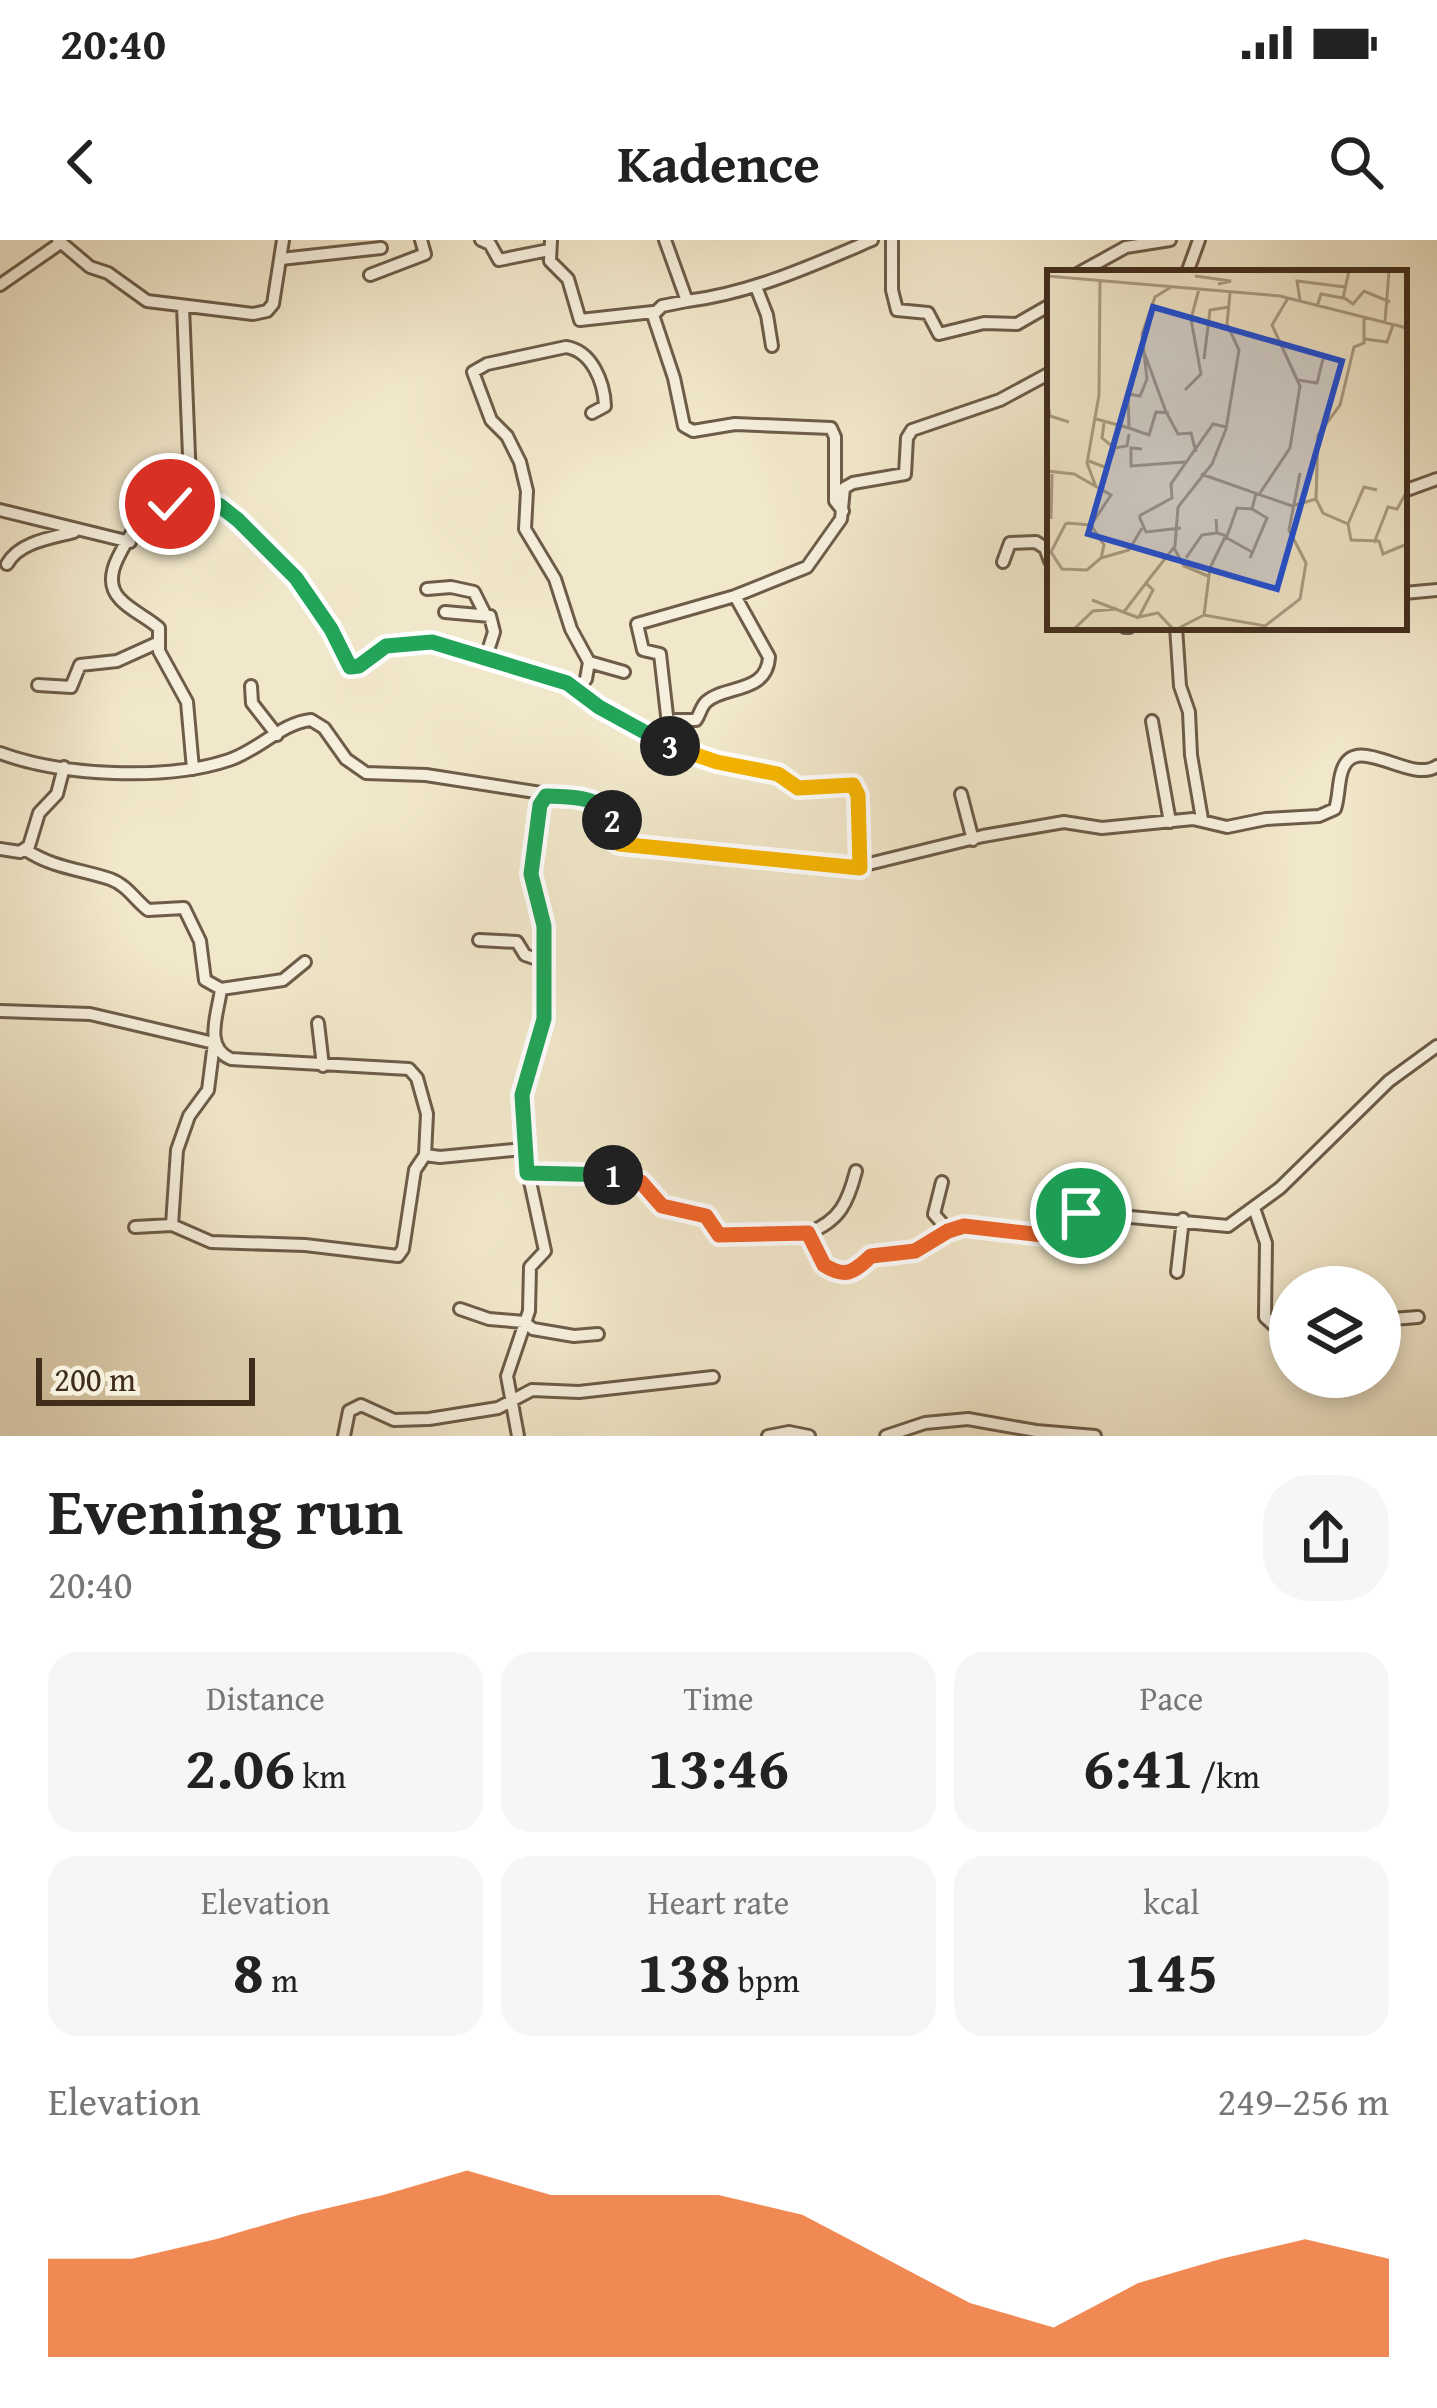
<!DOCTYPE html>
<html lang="en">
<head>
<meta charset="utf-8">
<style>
	:root { --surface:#fff; --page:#f6f6f6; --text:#222; --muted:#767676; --accent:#ea580c }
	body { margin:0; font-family:"Gentium Book Plus",serif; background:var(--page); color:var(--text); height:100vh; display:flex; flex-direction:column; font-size:45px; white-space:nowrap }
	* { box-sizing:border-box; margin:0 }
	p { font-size:39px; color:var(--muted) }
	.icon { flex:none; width:66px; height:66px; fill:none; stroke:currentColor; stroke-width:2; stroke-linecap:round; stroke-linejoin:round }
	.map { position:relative; height:1196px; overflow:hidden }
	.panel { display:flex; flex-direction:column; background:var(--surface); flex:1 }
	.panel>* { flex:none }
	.buttons { position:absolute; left:1269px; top:1026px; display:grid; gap:24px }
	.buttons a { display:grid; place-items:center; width:132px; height:132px; border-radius:50%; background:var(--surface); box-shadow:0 6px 18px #0003; font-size:60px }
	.scale { position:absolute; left:36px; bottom:30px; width:219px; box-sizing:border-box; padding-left:12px; border:6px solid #412d1c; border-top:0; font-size:33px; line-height:42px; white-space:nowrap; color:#412d1c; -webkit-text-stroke:9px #f6efdd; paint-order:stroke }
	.pin { position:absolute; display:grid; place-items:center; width:102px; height:102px; color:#fff; margin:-51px; border:6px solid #fff; border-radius:50%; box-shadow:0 3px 12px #0007 }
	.km { position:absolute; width:60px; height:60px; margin:-30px; border-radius:50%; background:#222; color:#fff; font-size:33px; line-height:60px; text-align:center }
	.round { display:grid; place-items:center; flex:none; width:126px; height:126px; border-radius:48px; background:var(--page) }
	.overview { display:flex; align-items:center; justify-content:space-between; height:204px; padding:0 48px }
	h1 { font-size:66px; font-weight:700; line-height:90px }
	.figures { display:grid; grid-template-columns:repeat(3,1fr); gap:18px; height:204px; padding:12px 48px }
	.figures div { display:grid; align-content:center; border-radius:30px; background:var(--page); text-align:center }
	.figures b { font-size:60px; font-weight:700 }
	.figures small { font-size:33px; font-weight:400 }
	.figures p { font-size:33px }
	.chart { height:336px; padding:24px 48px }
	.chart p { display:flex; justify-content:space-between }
	.chart svg { width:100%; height:216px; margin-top:12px; fill:var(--accent); opacity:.7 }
	.status { display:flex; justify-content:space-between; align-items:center; height:84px; padding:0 60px; background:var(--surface); direction:ltr }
	.status svg { height:33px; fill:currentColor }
	header { display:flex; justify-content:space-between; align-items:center; height:156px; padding:0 48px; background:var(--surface); font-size:54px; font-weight:700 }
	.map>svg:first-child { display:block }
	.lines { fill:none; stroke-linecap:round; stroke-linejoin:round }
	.minor-casing { stroke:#6d5c48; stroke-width:16 }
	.minor { stroke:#f6efdd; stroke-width:10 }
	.split-1-casing { stroke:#fff; stroke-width:24 }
	.split-2-casing { stroke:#fff; stroke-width:24 }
	.split-3-casing { stroke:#fff; stroke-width:24 }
	.split-4-casing { stroke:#fff; stroke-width:24 }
	.split-1 { stroke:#f0652b; stroke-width:15 }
	.split-2 { stroke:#22a559; stroke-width:15 }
	.split-3 { stroke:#f5b400; stroke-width:15 }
	.split-4 { stroke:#22a559; stroke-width:15 }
	.inset-road { fill:none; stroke:#ab9d84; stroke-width:3 }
	.view { fill:#1d4ed8; fill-opacity:0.15; stroke:#1d4ed8; stroke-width:6 }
	.inset-edge { fill:none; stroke:#412d1c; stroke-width:6 }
</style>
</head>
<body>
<div class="status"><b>20:40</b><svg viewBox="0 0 49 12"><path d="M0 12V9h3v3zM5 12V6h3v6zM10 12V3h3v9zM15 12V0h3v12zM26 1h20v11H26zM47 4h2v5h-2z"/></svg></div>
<header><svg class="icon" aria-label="back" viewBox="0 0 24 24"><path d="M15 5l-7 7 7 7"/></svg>Kadence<svg class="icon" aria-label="search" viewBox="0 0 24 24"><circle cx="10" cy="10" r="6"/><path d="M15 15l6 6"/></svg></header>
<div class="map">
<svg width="1437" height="1196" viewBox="0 0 1437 1196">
	<rect width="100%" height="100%" fill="#f1e7ca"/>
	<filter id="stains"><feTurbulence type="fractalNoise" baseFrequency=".00167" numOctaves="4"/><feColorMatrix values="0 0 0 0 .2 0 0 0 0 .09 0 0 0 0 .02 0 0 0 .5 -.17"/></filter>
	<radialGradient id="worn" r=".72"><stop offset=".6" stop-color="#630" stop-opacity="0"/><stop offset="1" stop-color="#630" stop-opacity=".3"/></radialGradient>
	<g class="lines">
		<defs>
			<path id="minor" d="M58,0L90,27L108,33L147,61L253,74L267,71L273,64L283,0
				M481,0L490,4L499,20L549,10
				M551,0L550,21L568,39L580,80L653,72
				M665,0L687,61C752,53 813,25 872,0
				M892,0V50L897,70L928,73L939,94L984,83L1017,84L1050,65
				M281,19L381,8
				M1079,33L1126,7L1170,0
				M1187,33L1199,0
				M370,35L425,14L421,0
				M0,45L59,4
				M756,47L767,75L772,106
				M687,61L662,66L653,75L674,138L684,186L693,191L735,184L831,188L835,197V261L843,271
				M183,66L191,266
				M1404,251L1437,239
				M0,270L130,302
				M1003,322L1010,303L1036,302L1045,308L1050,321
				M7,324C19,302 51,298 74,292
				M427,349L451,347L474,352L485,374
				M1404,353L1437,350
				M445,372L490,376L494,392L485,420
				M1125,387H1129
				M1176,387L1180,446L1189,472L1191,515L1202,579
				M589,422L624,432
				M38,445L71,447L80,425L117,421L159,402
				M251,446L252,463L277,495
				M577,450L586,439L589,422L571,389L555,339L525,289L527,251L520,222L507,196L491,180L473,132L487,124L566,107C592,111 604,142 605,166L592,173
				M1152,481L1170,582
				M668,484L660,414L643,410L637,384L735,356
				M657,495L676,480H696C700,474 701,467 706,462C724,445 767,454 769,417L735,356L807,327L841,279L844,248L853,243L905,234L907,198L912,190L1000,160L1050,133
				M0,513C62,536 166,541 229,520C258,511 281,483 311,480L324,488L346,519L366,533L426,535L599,562L611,578L613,600L619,604L740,614L848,629L983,596L1064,582L1102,588L1193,579L1227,587L1266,579L1319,576L1335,569C1339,557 1338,543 1342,531C1355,490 1410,545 1437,526
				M193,529L187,462L159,411V388C147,377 131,371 120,359C96,334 132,300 142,273L155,265L170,264L225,268L296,339L331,389L350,427L359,426L386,406L432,402L567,443L599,467L657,495L665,504L717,522L778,534L798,547L853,545L858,555L860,628
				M961,554L973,600
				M0,609L20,612L29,606L39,573L57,554L64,527
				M26,610C53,628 80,629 110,639C127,645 135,660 148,670L184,668L200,701L205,740L221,749
				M479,700L517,702L525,715L543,721
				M305,722L283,740L221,749C218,774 203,807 231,819L409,829L417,838L427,874L425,915L440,917L523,909
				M0,771L90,774L214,803L208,850L189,876L177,910L172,985
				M318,783L323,826
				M527,933L585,932L633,938L661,966L706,976L719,995L808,993L824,1025L845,1034L856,1032L871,1016L915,1011L948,990L965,986L1060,996L1069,991L1070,979L1087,973L1228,986L1280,948L1389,841L1437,806
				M942,942L934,974L948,990
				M1254,968L1266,1003L1265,1077L1277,1088L1290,1087
				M135,987L172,985L211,1002L305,1005L398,1016L403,1009L415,930L425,915
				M808,993C840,981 848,962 856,931
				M1177,1032L1183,979
				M460,1069L489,1079L524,1082L533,1089L574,1096L598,1094
				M1380,1080L1418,1077
				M344,1196L349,1171L361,1165L394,1180L429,1179L498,1168L532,1150L579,1152L713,1137
				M518,1196L507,1136L529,1071L530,1027L545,1011L523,909L522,855L544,779V686L531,634L540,565L546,556
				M768,1196L789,1192L809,1196
				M886,1196L925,1183L968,1179L1036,1191L1095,1196"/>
		</defs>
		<use href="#minor" class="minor-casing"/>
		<use href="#minor" class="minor"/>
	</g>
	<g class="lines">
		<defs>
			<path id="split-1" d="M613,935L641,942L662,966L706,976L719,995L808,993L824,1025C846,1039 854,1032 871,1016L915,1011L948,991L964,986L1060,997L1069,991L1070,979L1081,973"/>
			<path id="split-2" d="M612,580C600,555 571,557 546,556L540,565L531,634L544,686V779L522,855L527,933L613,935"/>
			<path id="split-3" d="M612,580L613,600L619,604L860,628L858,555L853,545L798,548L778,534L717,522L670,506"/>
			<path id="split-4" d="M170,264L219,265L238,280L296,338L331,389L350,427L359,426L386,406L432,402L567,443L599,467L670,506"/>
		</defs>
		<use href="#split-1" class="split-1-casing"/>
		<use href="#split-2" class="split-2-casing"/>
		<use href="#split-3" class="split-3-casing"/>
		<use href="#split-4" class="split-4-casing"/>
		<use href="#split-1" class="split-1"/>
		<use href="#split-2" class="split-2"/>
		<use href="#split-3" class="split-3"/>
		<use href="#split-4" class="split-4"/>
	</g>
	<g transform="translate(1047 30)">
		<rect width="360" height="360" fill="#f1e7ca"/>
		<path class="inset-road" d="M0,6L233,26L360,58M148,6L184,11L171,14M296,27L306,34L317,21L343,32M253,30L250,11L298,17M270,37L274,24L296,28L302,1M338,52L342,1M318,69L340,72L346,55M94,74L119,142L131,164L144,163L149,182M157,89L163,40L182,37M251,110L270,113L276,89M138,120L154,104L144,49L152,19M0,129L3,146L22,152M49,149L82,158L81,124L93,126L100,109L95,64L108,27L124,17M57,153L55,168L67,178L80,176L82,164M82,158L102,165L109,142L122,143M95,179L84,178V196L138,192M42,191L60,198L68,178M0,201L27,204L64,225L44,255L19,253M154,204L245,236L269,229L271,165L293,135L307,77L317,73V47M49,217L40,193L52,125L53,10M213,223L243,178L253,116L225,55L241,28M269,229L276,243L301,254L304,270L332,271L336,284L360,274M92,246L125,228L124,214L166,154L179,157M92,246L99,262L134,258M4,249L5,204M169,249L170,263L180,266L190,238L205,239L209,223M19,253L4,282L15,299L40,300L54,288M301,254L317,217L330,220M44,255L57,275L54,288L82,280L95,258M327,273L341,237L350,239L360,221M127,278L137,296L161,306M139,288L155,265L170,263M203,288L220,248L205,239M45,330L92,348M76,343L99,313M157,345L163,298L178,267L205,282M27,359L46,341L70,339M126,359L111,343L92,347L106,320L99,313L128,276L131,237L165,194L179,159L192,80L180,54L183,23M130,359L157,345L218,356L253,329L259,293L242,260L253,203"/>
		<path class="view" d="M106,37L295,91L230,319L41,264Z"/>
		<rect width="360" height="360" class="inset-edge"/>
	</g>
	<rect width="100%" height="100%" filter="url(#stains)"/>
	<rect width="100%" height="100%" fill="url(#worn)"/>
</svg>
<div class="buttons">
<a><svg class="icon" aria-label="layers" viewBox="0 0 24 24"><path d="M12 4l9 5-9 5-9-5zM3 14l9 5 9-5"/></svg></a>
</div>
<div class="scale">200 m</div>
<div class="pin" style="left:1081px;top:973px;background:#1e9e55"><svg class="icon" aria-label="arrive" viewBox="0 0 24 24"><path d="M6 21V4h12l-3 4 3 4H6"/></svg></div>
<div class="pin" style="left:170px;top:264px;background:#d93025"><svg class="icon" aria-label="check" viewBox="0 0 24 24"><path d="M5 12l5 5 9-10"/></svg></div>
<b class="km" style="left:613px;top:935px">1</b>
<b class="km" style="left:612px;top:580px">2</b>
<b class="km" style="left:670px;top:506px">3</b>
</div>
<section class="panel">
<div class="overview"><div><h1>Evening run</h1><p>20:40</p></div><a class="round"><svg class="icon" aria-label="share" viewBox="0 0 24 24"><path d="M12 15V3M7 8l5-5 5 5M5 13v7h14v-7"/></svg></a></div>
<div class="figures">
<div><p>Distance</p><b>2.06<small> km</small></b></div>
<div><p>Time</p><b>13:46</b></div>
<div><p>Pace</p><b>6:41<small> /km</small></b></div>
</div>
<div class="figures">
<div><p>Elevation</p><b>8<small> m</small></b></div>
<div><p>Heart rate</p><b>138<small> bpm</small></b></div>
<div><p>kcal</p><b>145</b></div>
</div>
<div class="chart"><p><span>Elevation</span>249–256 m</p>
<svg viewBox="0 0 160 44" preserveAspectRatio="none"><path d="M0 44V24L10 24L20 20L30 15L40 11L50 6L60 11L70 11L80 11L90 15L100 24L110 33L120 38L130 29L140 24L150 20L160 24V44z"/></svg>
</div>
</section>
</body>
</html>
